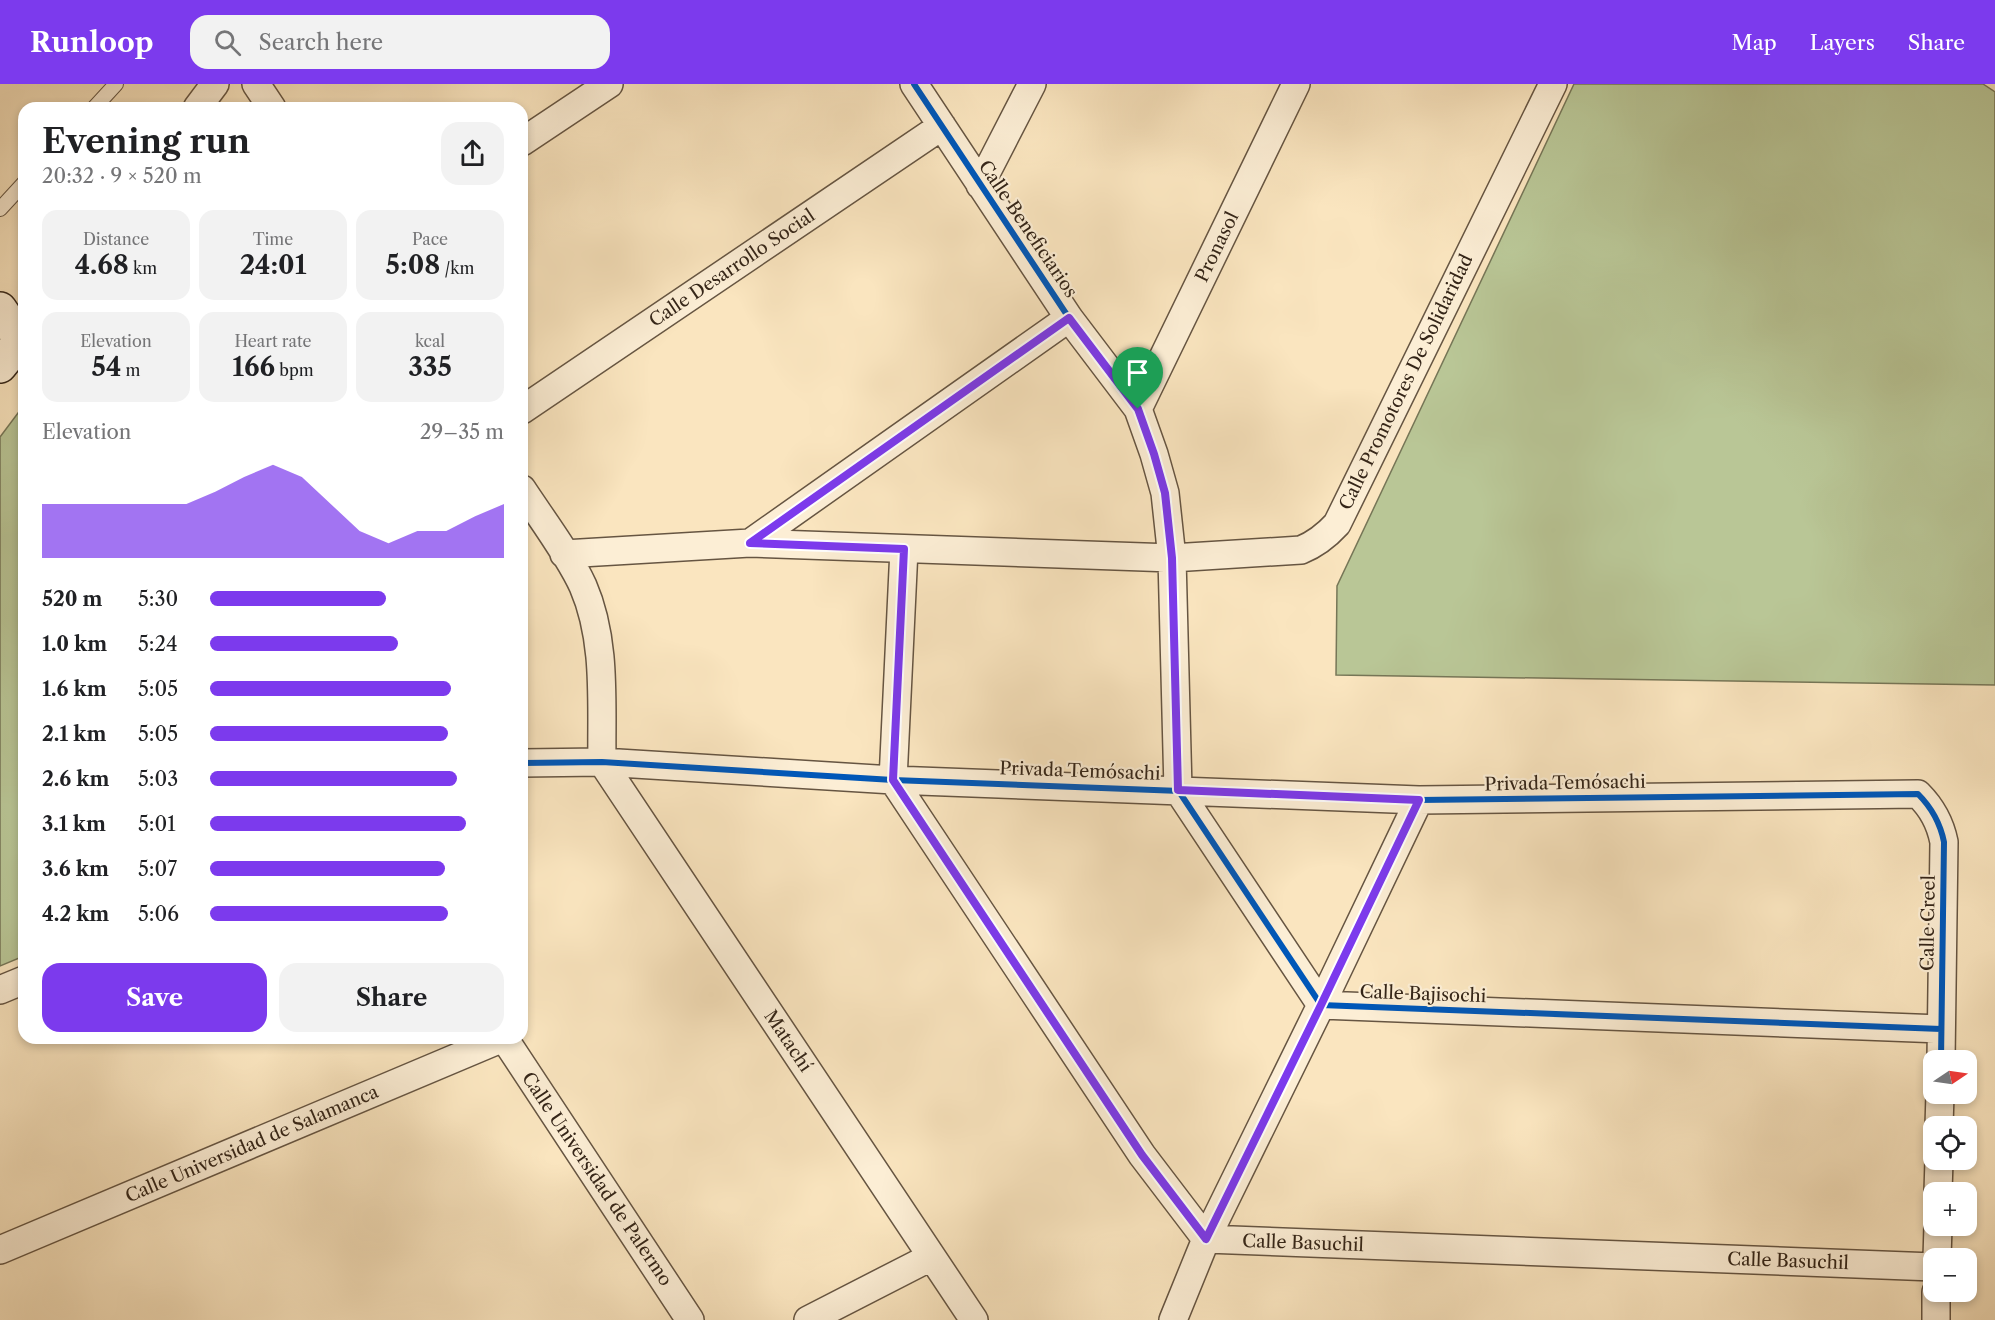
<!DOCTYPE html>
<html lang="en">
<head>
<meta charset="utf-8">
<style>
	:root { --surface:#fff; --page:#f2f2f2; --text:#202124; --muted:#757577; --accent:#7c3aed }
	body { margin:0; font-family:"Libre Caslon Text",serif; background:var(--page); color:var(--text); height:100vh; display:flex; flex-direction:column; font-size:22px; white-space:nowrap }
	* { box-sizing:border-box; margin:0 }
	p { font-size:20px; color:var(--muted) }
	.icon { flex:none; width:33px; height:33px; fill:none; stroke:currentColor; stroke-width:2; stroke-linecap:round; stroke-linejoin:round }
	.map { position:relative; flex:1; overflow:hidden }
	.side { position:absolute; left:18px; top:18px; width:510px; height:942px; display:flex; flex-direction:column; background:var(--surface); border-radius:18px; box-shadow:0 3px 9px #0003 }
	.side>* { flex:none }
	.needle { width:39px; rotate:77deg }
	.buttons { position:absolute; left:1923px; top:966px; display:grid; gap:12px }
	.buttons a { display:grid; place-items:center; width:54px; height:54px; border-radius:12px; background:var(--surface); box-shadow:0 3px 9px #0003; font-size:30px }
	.pin { position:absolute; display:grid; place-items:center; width:51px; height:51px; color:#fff; margin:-62px -26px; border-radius:50% 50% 50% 0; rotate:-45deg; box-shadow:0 0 6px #0007 }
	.pin .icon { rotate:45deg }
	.round { display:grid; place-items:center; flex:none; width:63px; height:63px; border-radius:18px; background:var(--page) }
	.summary { display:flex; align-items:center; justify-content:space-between; height:102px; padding:0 24px }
	h1 { font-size:33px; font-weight:800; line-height:45px }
	.metrics { display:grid; grid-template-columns:repeat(3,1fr); gap:9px; height:102px; padding:6px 24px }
	.metrics div { display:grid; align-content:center; border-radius:15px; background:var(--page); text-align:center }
	.metrics b { font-size:26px; font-weight:800 }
	.metrics small { font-size:16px; font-weight:400 }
	.metrics p { font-size:16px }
	.chart { height:168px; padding:12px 24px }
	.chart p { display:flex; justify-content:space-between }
	.chart svg { width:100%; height:108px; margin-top:6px; fill:var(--accent); opacity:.7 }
	.button { display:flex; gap:12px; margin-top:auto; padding:12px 24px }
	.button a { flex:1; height:69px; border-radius:18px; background:var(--accent); color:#fff; font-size:24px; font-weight:800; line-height:69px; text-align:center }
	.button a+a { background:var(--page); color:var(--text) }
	ul { padding:0 24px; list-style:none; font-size:20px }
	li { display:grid; grid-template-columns:96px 72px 1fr; align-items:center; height:45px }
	li i { height:15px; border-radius:8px; background:var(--accent) }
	header { display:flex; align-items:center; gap:36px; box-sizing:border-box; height:84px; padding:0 30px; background:var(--accent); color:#fff }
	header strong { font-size:28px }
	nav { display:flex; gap:33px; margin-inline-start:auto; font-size:21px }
	.search { width:420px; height:54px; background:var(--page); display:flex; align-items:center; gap:15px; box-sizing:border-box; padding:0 21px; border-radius:18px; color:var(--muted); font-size:22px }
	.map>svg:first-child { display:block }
	.green { fill:#b9c696; stroke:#767657; stroke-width:1.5 }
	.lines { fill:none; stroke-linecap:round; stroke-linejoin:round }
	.lane-casing { stroke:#665542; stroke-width:16 }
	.street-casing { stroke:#665542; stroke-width:30 }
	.secondary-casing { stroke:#342518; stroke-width:36 }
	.lane { stroke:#fceed5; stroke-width:14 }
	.street { stroke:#fceed5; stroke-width:27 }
	.secondary { stroke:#fceed5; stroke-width:33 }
	.cycleway-casing { stroke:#fceed5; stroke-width:10 }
	.cycleway { stroke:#0057b8; stroke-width:6 }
	.route-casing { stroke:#fff; stroke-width:12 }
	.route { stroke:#7c3aed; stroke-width:8 }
	.labels { text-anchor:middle; stroke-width:4.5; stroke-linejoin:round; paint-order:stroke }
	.street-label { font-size:18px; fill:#342518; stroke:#fceed5 }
</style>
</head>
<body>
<header>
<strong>Runloop</strong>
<div class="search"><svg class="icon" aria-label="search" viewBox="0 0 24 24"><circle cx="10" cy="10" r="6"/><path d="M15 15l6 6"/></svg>Search here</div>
<nav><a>Map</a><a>Layers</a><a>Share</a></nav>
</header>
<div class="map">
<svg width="1995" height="1236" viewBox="0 0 1995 1236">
	<rect width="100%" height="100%" fill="#fae5bf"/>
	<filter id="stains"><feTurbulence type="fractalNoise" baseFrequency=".00333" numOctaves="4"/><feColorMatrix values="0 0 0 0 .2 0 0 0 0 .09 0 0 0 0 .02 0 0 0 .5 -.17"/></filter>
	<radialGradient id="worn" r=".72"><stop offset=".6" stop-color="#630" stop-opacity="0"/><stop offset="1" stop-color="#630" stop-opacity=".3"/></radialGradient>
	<path class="green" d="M1574,0H1983L1995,8V601L1336,591L1337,502Z
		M24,321V872L0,882V353Z"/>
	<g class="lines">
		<defs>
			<path id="lane" d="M94,24L116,0
				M0,125L24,99"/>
			<path id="street" d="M256,0L272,24
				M914,0L1069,234L1138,325L1154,370L1165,409L1172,474L1178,706L1321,921L1941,945
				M197,24L215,0
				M522,58L609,0
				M980,101L1032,0
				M1138,325L1296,0
				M522,326L942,42
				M522,405C541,434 569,471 583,502C607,557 601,620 602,678
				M750,459L1069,234
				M904,465L893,696L1142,1071L1206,1155L1934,1183
				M564,470L750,459L1172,474L1301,466C1316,460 1326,452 1337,440L1553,0
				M602,678L974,1236
				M522,679L602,678L893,696L1419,716L1918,710C1932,724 1940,738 1944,758L1941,976
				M0,906L24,896
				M504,954L690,1236
				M1939,1042L1940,1010
				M1938,1108L1939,1076
				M0,1166L503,954
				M1937,1174L1938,1142
				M808,1236L931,1173
				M1173,1236L1206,1155L1321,921L1419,716
				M1936,1236V1208"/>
			<path id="secondary" d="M0,225L21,256L0,282"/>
		</defs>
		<use href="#lane" class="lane-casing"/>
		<use href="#street" class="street-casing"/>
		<use href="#secondary" class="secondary-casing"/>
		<use href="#lane" class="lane"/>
		<use href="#street" class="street"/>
		<use href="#secondary" class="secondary"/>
		<defs>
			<path id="cycleway" d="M914,0L1069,234L1138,325L1154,370L1165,409L1172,474L1178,706L1321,921L1941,945
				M522,679L602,678L893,696L1419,716L1918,710C1932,724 1940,738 1944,758L1941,976"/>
		</defs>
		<use href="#cycleway" class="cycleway-casing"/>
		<use href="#cycleway" class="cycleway"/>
	</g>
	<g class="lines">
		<defs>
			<path id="route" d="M1069,234L1138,325L1154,370L1165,409L1172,474L1178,706L1419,716L1321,921L1206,1155L1142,1071L893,696L904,465L750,459Z"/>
		</defs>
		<use href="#route" class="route-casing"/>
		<use href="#route" class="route"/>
	</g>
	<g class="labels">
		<g class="street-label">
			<text transform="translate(1028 145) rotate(56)" y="6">Calle Beneficiarios</text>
			<text transform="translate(1217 163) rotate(-64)" y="6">Pronasol</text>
			<text transform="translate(732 184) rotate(-34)" y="6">Calle Desarrollo Social</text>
			<text transform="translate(1406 298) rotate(-64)" y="6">Calle Promotores De Solidaridad</text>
			<text transform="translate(1080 687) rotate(2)" y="6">Privada Temósachi</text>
			<text transform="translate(1565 699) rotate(-1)" y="6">Privada Temósachi</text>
			<text transform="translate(1928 839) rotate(-89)" y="6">Calle Creel</text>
			<text transform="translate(1423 910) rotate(2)" y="6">Calle Bajisochi</text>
			<text transform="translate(788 957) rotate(56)" y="6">Matachí</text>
			<text transform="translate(252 1060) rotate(-23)" y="6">Calle Universidad de Salamanca</text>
			<text transform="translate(597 1095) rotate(56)" y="6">Calle Universidad de Palermo</text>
			<text transform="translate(1303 1159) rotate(2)" y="6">Calle Basuchil</text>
			<text transform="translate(1788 1177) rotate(2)" y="6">Calle Basuchil</text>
		</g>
	</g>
	<rect width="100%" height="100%" filter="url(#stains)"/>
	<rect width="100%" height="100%" fill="url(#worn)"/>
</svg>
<div class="buttons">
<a><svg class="needle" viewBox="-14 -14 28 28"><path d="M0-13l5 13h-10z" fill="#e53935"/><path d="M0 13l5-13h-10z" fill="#757577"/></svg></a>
<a><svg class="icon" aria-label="locate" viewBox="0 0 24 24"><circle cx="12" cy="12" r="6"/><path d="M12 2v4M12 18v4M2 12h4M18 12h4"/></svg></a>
<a>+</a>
<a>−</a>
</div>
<div class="pin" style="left:1138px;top:325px;background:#1e9e55"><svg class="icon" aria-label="arrive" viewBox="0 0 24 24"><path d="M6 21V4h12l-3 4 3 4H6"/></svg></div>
<section class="side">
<div class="summary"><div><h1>Evening run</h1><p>20:32 · 9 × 520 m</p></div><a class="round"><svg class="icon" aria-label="share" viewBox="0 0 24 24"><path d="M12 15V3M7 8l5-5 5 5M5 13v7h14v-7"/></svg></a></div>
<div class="metrics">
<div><p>Distance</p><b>4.68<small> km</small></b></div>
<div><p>Time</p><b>24:01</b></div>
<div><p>Pace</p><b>5:08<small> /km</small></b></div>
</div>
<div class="metrics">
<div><p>Elevation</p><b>54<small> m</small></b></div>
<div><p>Heart rate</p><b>166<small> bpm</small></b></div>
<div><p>kcal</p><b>335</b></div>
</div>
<div class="chart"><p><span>Elevation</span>29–35 m</p>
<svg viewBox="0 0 160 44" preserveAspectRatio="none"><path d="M0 44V22L10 22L20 22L30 22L40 22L50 22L60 17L70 11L80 6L90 11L100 22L110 33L120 38L130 33L140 33L150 27L160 22V44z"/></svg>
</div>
<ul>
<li><b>520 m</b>5:30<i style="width:60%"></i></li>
<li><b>1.0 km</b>5:24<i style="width:64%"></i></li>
<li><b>1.6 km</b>5:05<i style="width:82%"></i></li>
<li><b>2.1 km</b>5:05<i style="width:81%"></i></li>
<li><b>2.6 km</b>5:03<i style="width:84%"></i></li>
<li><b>3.1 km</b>5:01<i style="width:87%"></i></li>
<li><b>3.6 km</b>5:07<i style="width:80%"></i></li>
<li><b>4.2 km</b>5:06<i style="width:81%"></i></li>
</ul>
<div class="button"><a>Save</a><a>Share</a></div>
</section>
</div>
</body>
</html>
